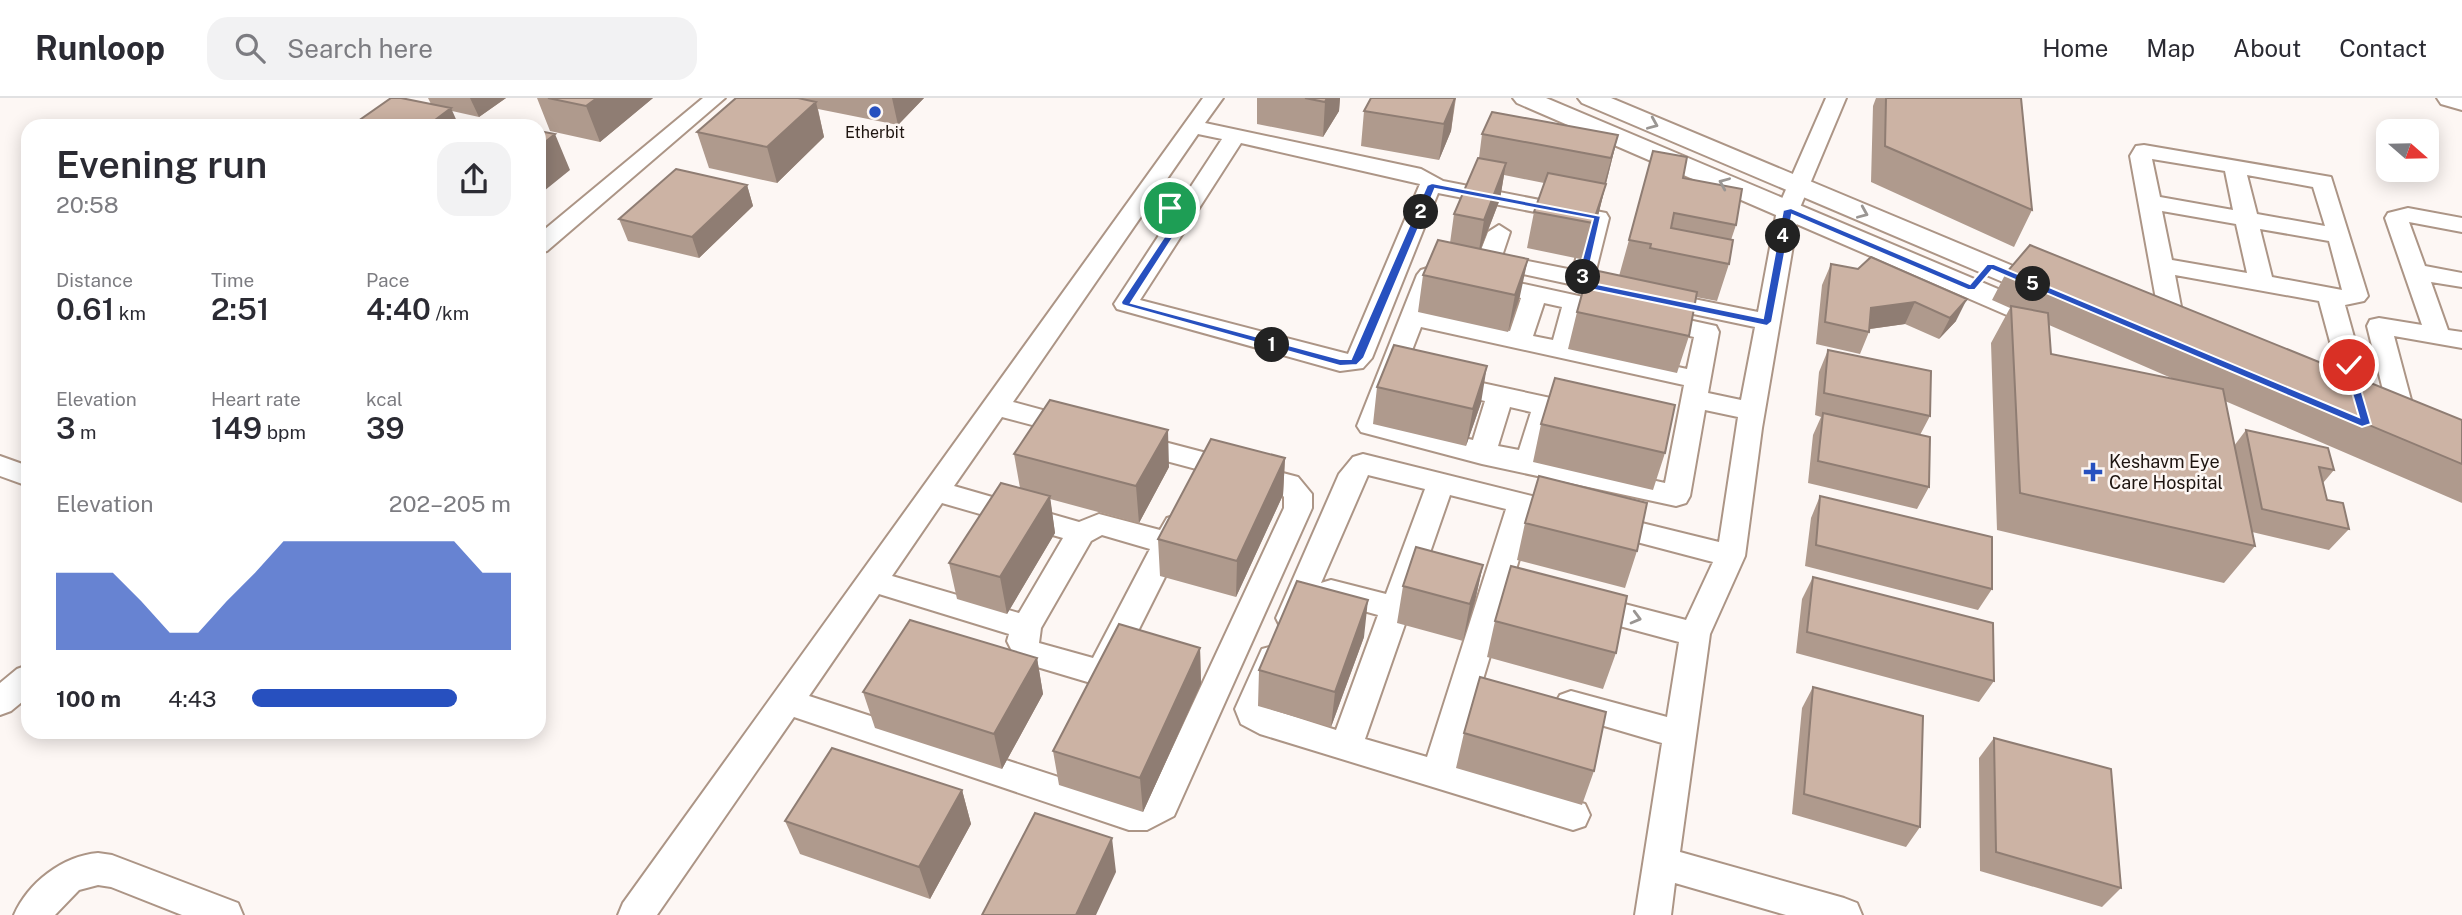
<!DOCTYPE html>
<html lang="en">
<head>
<meta charset="utf-8">
<style>
	:root { --surface:#fff; --page:#f2f2f3; --text:#2b2b33; --muted:#7c7c81; --line:#e1e1e2; --accent:#2750bf }
	body { margin:0; font-family:"Public Sans",sans-serif; background:var(--page); color:var(--text); height:100vh; display:flex; flex-direction:column; font-size:26px; white-space:nowrap }
	* { box-sizing:border-box; margin:0 }
	p { font-size:23px; color:var(--muted) }
	.icon { flex:none; width:38px; height:38px; fill:none; stroke:currentColor; stroke-width:2; stroke-linecap:round; stroke-linejoin:round }
	.map { position:relative; flex:1; overflow:hidden }
	.sheet { position:absolute; left:21px; top:21px; width:525px; height:620px; display:flex; flex-direction:column; background:var(--surface); border-radius:21px; box-shadow:0 4px 18px #0003 }
	.sheet>* { flex:none }
	.needle { width:46px; rotate:110deg }
	.buttons { position:absolute; left:2376px; top:21px; display:grid; gap:14px }
	.buttons a { display:grid; place-items:center; width:63px; height:63px; border-radius:14px; background:var(--surface); box-shadow:0 4px 18px #0003; font-size:35px }
	.pin { position:absolute; display:grid; place-items:center; width:60px; height:60px; color:#fff; margin:-30px; border:4px solid #fff; border-radius:50%; box-shadow:0 2px 7px #0007 }
	.km { position:absolute; width:35px; height:35px; margin:-18px; border-radius:50%; background:#222; color:#fff; font-size:19px; line-height:35px; text-align:center }
	.round { display:grid; place-items:center; flex:none; width:74px; height:74px; border-radius:21px; background:var(--page) }
	.headline { display:flex; align-items:center; justify-content:space-between; height:119px; padding:0 35px }
	h1 { font-size:38px; font-weight:600; line-height:52px }
	.figures { display:grid; grid-template-columns:repeat(3,1fr); gap:10px; height:119px; padding:7px 35px }
	.figures div { display:grid; align-content:center }
	.figures b { font-size:30px; font-weight:600 }
	.figures small { font-size:19px; font-weight:400 }
	.figures p { font-size:19px }
	.chart { height:196px; padding:14px 35px }
	.chart p { display:flex; justify-content:space-between }
	.chart svg { width:100%; height:126px; margin-top:7px; fill:var(--accent); opacity:.7 }
	ul { padding:0 35px; list-style:none; font-size:23px }
	li { display:grid; grid-template-columns:112px 84px 1fr; align-items:center; height:52px }
	li i { height:18px; border-radius:9px; background:var(--accent) }
	header { display:flex; align-items:center; gap:42px; box-sizing:border-box; height:98px; padding:0 35px; background:var(--surface); border-bottom:2px solid var(--line) }
	header strong { font-size:33px }
	nav { display:flex; gap:38px; margin-inline-start:auto; font-size:24px }
	.search { width:490px; height:63px; background:var(--page); display:flex; align-items:center; gap:18px; box-sizing:border-box; padding:0 24px; border-radius:21px; color:var(--muted); font-size:26px }
	.map>svg:first-child { display:block }
	.lines { fill:none; stroke-linecap:round; stroke-linejoin:round }
	.minor-casing { stroke:#ac9586; stroke-width:4 }
	.tertiary-casing { stroke:#ac9586; stroke-width:4 }
	.secondary-casing { stroke:#ac9586; stroke-width:4 }
	.minor { fill:#fff; fill-rule:evenodd }
	.tertiary { fill:#fff; fill-rule:evenodd }
	.secondary { fill:#fff; fill-rule:evenodd }
	.wall { fill:#af9a8d; fill-rule:evenodd }
	.shaded-wall { fill:#8f7d73 }
	.building { fill:#ccb3a4; stroke:#8f7d73; stroke-width:2 }
	.oneway { stroke:#9a9693 }
	.route { fill:#2750bf; stroke:#fff; stroke-width:2 }
	.poi-dot { fill:#2750bf; stroke:#fdf7f4; stroke-width:2.5 }
	.labels { text-anchor:middle; stroke-width:5; stroke-linejoin:round; paint-order:stroke }
	.far-poi-label { font-size:16px; fill:#1e1510; stroke:#fdf7f4 }
	.poi-label { font-size:18px; fill:#1e1510; stroke:#fdf7f4; text-anchor:start }
</style>
</head>
<body>
<header>
<strong>Runloop</strong>
<div class="search"><svg class="icon" aria-label="search" viewBox="0 0 24 24"><circle cx="10" cy="10" r="6"/><path d="M15 15l6 6"/></svg>Search here</div>
<nav><a>Home</a><a>Map</a><a>About</a><a>Contact</a></nav>
</header>
<div class="map">
<svg width="2462" height="817" viewBox="0 0 2462 817">
	<rect width="100%" height="100%" fill="#fdf7f4"/>
	<g class="lines">
		<defs>
			<path id="minor" d="M703,0H725L547,153L539,155V136Z
				M1203,0H1223L1205,25L1421,71L1443,83L1606,115L1609,120L1594,180L1628,189L1632,194L1628,199C1613,203 1584,199 1574,187L1481,167L1477,162L1488,134L1499,127L1510,134L1502,158L1573,172L1586,124L1438,95L1372,260L1363,270L1340,273L1117,211L1114,206L1222,41L1198,36L1013,304L1083,323L1087,329L1083,335L1074,338L1002,319L954,388L1079,424L1099,416L1160,432L1167,420L1177,417L1187,420L1191,427L1119,571L1115,572L1112,584L1101,588L1017,563L1007,543L1009,536L879,496L809,598L1129,702H1142L1150,698L1284,410V399L1279,393L1125,352L1121,345L1125,338L1134,336L1298,379L1312,396V410L1174,718L1147,732H1129L794,619L657,817H618L623,805ZM1241,45L1420,86L1348,256L1140,202ZM942,405L1063,440L1019,515L892,478ZM1102,437L1150,451L1093,560L1039,545L1041,530L1091,443Z
				M1826,0H1846L1799,112L1762,330L1745,458L1710,536L1680,754L1844,800L1857,805L1862,817H1786L1675,785L1671,817H1635L1662,645L1560,615L1555,606L1560,597L1571,593L1667,619L1679,544L1575,516L1571,508L1575,500L1586,496L1686,522L1713,464L1595,433L1591,426L1595,419L1605,416L1719,444L1738,319L1705,312L1690,398L1686,405L1676,408L1482,366L1361,334L1357,328L1417,177L1421,172L1437,167L1716,228L1719,234L1708,295L1741,302L1755,229L1665,210L1662,205L1665,200L1674,197L1758,214L1777,112ZM1439,182L1521,200L1510,233L1427,214ZM1544,205L1562,209L1553,242L1533,238ZM1585,214L1694,239L1687,271L1576,247ZM1421,229L1684,287L1665,385L1544,358L1556,319L1583,325L1592,322L1596,316L1592,310L1583,307L1445,277L1436,280L1432,286L1436,292L1485,303L1473,342L1385,322ZM1510,309L1531,314L1519,352L1498,348Z
				M2144,47L2331,79L2368,198L2364,203L2345,207L2375,314L2371,320L2362,323L2353,320L2349,314L2319,203L2175,177L2187,240L2184,246H2166L2163,240L2130,58L2136,48ZM2152,61L2225,73L2233,112L2160,99ZM2247,77L2313,89L2325,128L2257,116ZM2162,113L2236,126L2247,175L2172,162ZM2260,131L2329,143L2342,192L2272,179Z
				M2408,110L2462,120V134L2409,124L2425,168L2462,175V189L2431,184L2448,232L2462,234V250L2394,238L2419,332L2415,339L2406,341L2397,339L2393,332L2367,228L2370,222L2379,220L2422,227L2385,120L2388,115Z
				M1363,356L1576,409L1580,416L1576,423L1566,426L1532,418L1457,668L1585,706L1590,717L1585,728L1573,732L1260,636L1241,626L1235,611L1262,551L1273,548L1284,551L1288,560L1267,610L1336,632L1378,517L1321,501L1317,494L1302,528L1291,532L1280,528L1276,520L1339,376L1353,359ZM1368,377L1425,391L1386,496L1331,482L1321,485ZM1450,397L1506,411L1427,659L1365,641Z
				M0,358L28,368V388L0,378Z
				M28,567V599L11,613L0,617V585L17,571Z
				M98,755L112,757L238,805L243,817H182L111,789L98,787L79,792L55,817H14C28,785 62,758 98,755Z"/>
			<path id="tertiary" d="M1513,0H1546L2043,210L2047,217L2043,224L2033,226L2023,224L1517,5Z
				M1578,0H1611L2056,186L2060,192L2056,198L2046,201L2036,198L1582,5Z"/>
			<path id="secondary" d="M2437,0H2462V12L2441,6Z"/>
		</defs>
		<use href="#minor" class="minor-casing"/>
		<use href="#tertiary" class="tertiary-casing"/>
		<use href="#secondary" class="secondary-casing"/>
		<use href="#minor" class="minor"/>
		<use href="#tertiary" class="tertiary"/>
		<use href="#secondary" class="secondary"/>
	</g>
	<path class="wall" d="M428,0H506L479,19L452,13L431,6Z
		M537,0H653L600,44L550,33Z
		M736,0H924L898,27L818,11L824,39L777,85L709,70L697,34Z
		M1257,0H1340L1339,13L1323,39L1257,26Z
		M1371,0H1456L1451,33L1439,62L1361,48L1364,13Z
		M1876,0H2021L2032,112L2014,149L1871,84L1873,8Z
		M1482,36L1618,37L1597,122L1585,162L1527,150L1534,114L1544,85L1504,77L1500,101L1481,151L1520,198L1508,234L1418,214L1423,177L1450,145L1454,116L1479,60Z
		M1683,80L1736,127L1731,142L1729,166L1717,203L1696,199L1689,238L1677,275L1568,251L1577,214L1619,178L1629,142Z
		M747,87L753,108L699,160L628,143L619,121Z
		M1831,166L1858,171L1956,223L1939,241L1905,226L1870,231L1869,234L1860,256L1816,246L1822,187Z
		M2006,175L2462,322V405L2225,303L2234,348L2246,332L2334,372L2323,385L2327,402L2349,431L2329,452L2252,434L2255,448L2224,485L1997,432L1991,245L2010,210L1992,202ZM2049,227L2176,282L2051,256Z
		M1828,252L1930,318L1920,337L1929,389L1917,411L1808,385L1813,337L1821,319L1815,317L1819,274Z
		M1377,289L1481,305L1466,348L1373,326Z
		M1541,326L1665,355L1653,392L1533,364Z
		M1014,356L1169,369L1139,425L1050,401L1055,435L1007,516L957,501L949,465L1020,390Z
		M1285,360L1283,397L1236,499L1160,478L1158,441Z
		M1820,398L1992,491L1978,512L1805,468L1811,420Z
		M1525,425L1637,453L1625,490L1517,462Z
		M1483,467L1475,503L1463,543L1397,525L1403,488Z
		M1813,479L1994,583L1979,604L1796,555L1802,501Z
		M1495,523L1616,555L1603,591L1487,559Z
		M1364,539L1331,629L1258,608L1259,572Z
		M1200,550L1201,586L1143,714L1059,687L1053,653Z
		M1037,560L1043,596L1002,671L875,630L863,594Z
		M1813,589L1920,729L1906,749L1792,716L1802,610Z
		M1464,635L1594,673L1582,707L1456,670Z
		M1994,640L2121,790L2102,809L1980,773L1979,660Z
		M962,692L971,726L930,801L800,756L785,723Z"/>
	<path class="shaded-wall" d="M470,0H506L479,19Z
		M597,0H653L600,44L586,8Z
		M892,0H924L898,27Z
		M1327,0H1340L1339,13L1323,39L1325,4Z
		M1455,0L1451,33L1439,62L1444,26Z
		M816,4L824,39L777,85L767,49Z
		M451,10L459,28H427Z
		M555,36L570,72L539,97V49Z
		M1618,37L1597,122L1585,162L1593,125Z
		M1506,65L1500,101L1478,158L1484,122Z
		M747,87L753,108L699,160L692,139Z
		M1528,161L1520,198L1508,234L1515,197Z
		M1967,201L1956,223L1939,241L1950,220Z
		M1915,204L1905,226L1862,232L1871,210Z
		M1487,268L1481,305L1466,348L1473,311Z
		M1168,332L1169,369L1139,425L1136,388Z
		M1285,360L1283,397L1236,499L1237,463Z
		M1050,398L1055,435L1007,516L1000,479Z
		M1483,467L1475,503L1463,543L1470,506Z
		M1368,502L1364,539L1331,629L1335,594Z
		M1200,550L1201,586L1143,714L1140,680Z
		M1037,560L1043,596L1002,671L994,636Z
		M962,692L971,726L930,801L919,769Z
		M1112,740L1116,774L1096,817H1076Z"/>
	<path class="building" d="M391,0H401L451,10L427,28H351Z
		M548,0H597L586,8Z
		M736,0H798L816,4L767,49L697,34Z
		M1305,0H1327L1325,4Z
		M1371,0H1455L1444,26L1364,13Z
		M1886,0H2021L2032,112L1885,48Z
		M1492,14L1618,37L1611,60L1482,36Z
		M492,22L519,28H483Z
		M539,33L555,36L539,49Z
		M1653,53L1687,59L1683,80L1742,91L1736,127L1674,115L1671,130L1733,142L1729,166L1650,150L1651,146L1629,142Z
		M1478,60L1506,65L1484,122L1454,116Z
		M676,71L747,87L692,139L619,121Z
		M1548,75L1606,86L1593,125L1534,114Z
		M1438,142L1528,161L1515,197L1423,177Z
		M2030,147L2462,322V366L2006,175Z
		M1871,159L1967,201L1950,220L1915,204L1871,210L1869,234L1825,224L1831,166L1858,171Z
		M1589,171L1697,194L1689,238L1577,214Z
		M2011,208L2048,215L2051,256L2223,291L2255,448L2020,395Z
		M1394,247L1487,268L1473,311L1377,289Z
		M1828,252L1931,273L1930,318L1824,295Z
		M1555,280L1675,307L1665,355L1541,326Z
		M1050,302L1168,332L1136,388L1014,356Z
		M1823,315L1930,339L1929,389L1818,363Z
		M2246,332L2328,350L2334,372L2319,369L2327,402L2343,405L2349,431L2262,411Z
		M1211,341L1285,360L1237,463L1158,441Z
		M1539,378L1647,405L1637,453L1525,425Z
		M1001,385L1050,398L1000,479L949,465Z
		M1820,398L1992,439V491L1816,447Z
		M1416,449L1483,467L1470,506L1403,488Z
		M1511,468L1627,498L1616,555L1495,523Z
		M1813,479L1993,525L1994,583L1807,534Z
		M1297,483L1368,502L1335,594L1259,572Z
		M910,522L1037,560L994,636L863,594Z
		M1119,526L1200,550L1140,680L1053,653Z
		M1480,579L1606,614L1594,673L1464,635Z
		M1813,589L1923,618L1920,729L1804,696Z
		M1994,640L2111,671L2121,790L1996,754Z
		M832,650L962,692L919,769L785,723Z
		M1035,715L1112,740L1076,817H982Z"/>
	<defs><path id="oneway-chevron" d="M-2-3.5L2.5 0L-2 3.5" fill="none" stroke-width="1.6" stroke-linecap="round" stroke-linejoin="round" transform="scale(1.75)"/></defs>
	<g class="oneway">
		<use href="#oneway-chevron" transform="translate(1653 26) rotate(23)"/>
		<use href="#oneway-chevron" transform="translate(1724 85) rotate(-157)"/>
		<use href="#oneway-chevron" transform="translate(1863 115) rotate(23)"/>
		<use href="#oneway-chevron" transform="translate(1636 520) rotate(15)"/>
	</g>
	<path class="route" d="M1432,85L1601,118L1587,180L1592,185L1763,220L1783,112L1791,110L1970,186L1987,166H1994L2359,319L2344,267L2353,264L2371,326L2362,329L1992,172L1975,192H1968L1792,117L1772,224L1767,228L1585,190L1577,181L1593,121L1435,91L1364,260L1357,267L1340,268L1122,207L1121,204L1180,115L1165,110L1170,107L1190,113L1131,205L1340,261H1351L1427,87Z"/>
	<g class="poi-dot">
		<circle cx="875" cy="14" r="7"/>
		<path d="M2089.5 363.5h7v7h7v7h-7v7h-7v-7h-7v-7h7z"/>
	</g>
	<g class="labels">
		<g class="far-poi-label">
			<text x="875" y="40">Etherbit</text>
		</g>
		<g class="poi-label">
			<text x="2109" y="370">Keshavm Eye<tspan x="2109" dy="21">Care Hospital</tspan></text>
		</g>
	</g>
</svg>
<div class="buttons">
<a><svg class="needle" viewBox="-14 -14 28 28"><path d="M0-13l5 13h-10z" fill="#e53935"/><path d="M0 13l5-13h-10z" fill="#7c7c81"/></svg></a>
</div>
<div class="pin" style="left:1170px;top:110px;background:#1e9e55"><svg class="icon" aria-label="arrive" viewBox="0 0 24 24"><path d="M6 21V4h12l-3 4 3 4H6"/></svg></div>
<div class="pin" style="left:2349px;top:267px;background:#d93025"><svg class="icon" aria-label="check" viewBox="0 0 24 24"><path d="M5 12l5 5 9-10"/></svg></div>
<b class="km" style="left:1272px;top:247px">1</b>
<b class="km" style="left:1421px;top:114px">2</b>
<b class="km" style="left:1583px;top:179px">3</b>
<b class="km" style="left:1783px;top:138px">4</b>
<b class="km" style="left:2033px;top:186px">5</b>
<section class="sheet">
<div class="headline"><div><h1>Evening run</h1><p>20:58</p></div><a class="round"><svg class="icon" aria-label="share" viewBox="0 0 24 24"><path d="M12 15V3M7 8l5-5 5 5M5 13v7h14v-7"/></svg></a></div>
<div class="figures">
<div><p>Distance</p><b>0.61<small> km</small></b></div>
<div><p>Time</p><b>2:51</b></div>
<div><p>Pace</p><b>4:40<small> /km</small></b></div>
</div>
<div class="figures">
<div><p>Elevation</p><b>3<small> m</small></b></div>
<div><p>Heart rate</p><b>149<small> bpm</small></b></div>
<div><p>kcal</p><b>39</b></div>
</div>
<div class="chart"><p><span>Elevation</span>202–205 m</p>
<svg viewBox="0 0 160 44" preserveAspectRatio="none"><path d="M0 44V17L10 17L20 17L30 27L40 38L50 38L60 27L70 17L80 6L90 6L100 6L110 6L120 6L130 6L140 6L150 17L160 17V44z"/></svg>
</div>
<ul>
<li><b>100 m</b>4:43<i style="width:79%"></i></li>
</ul>
</section>
</div>
</body>
</html>
